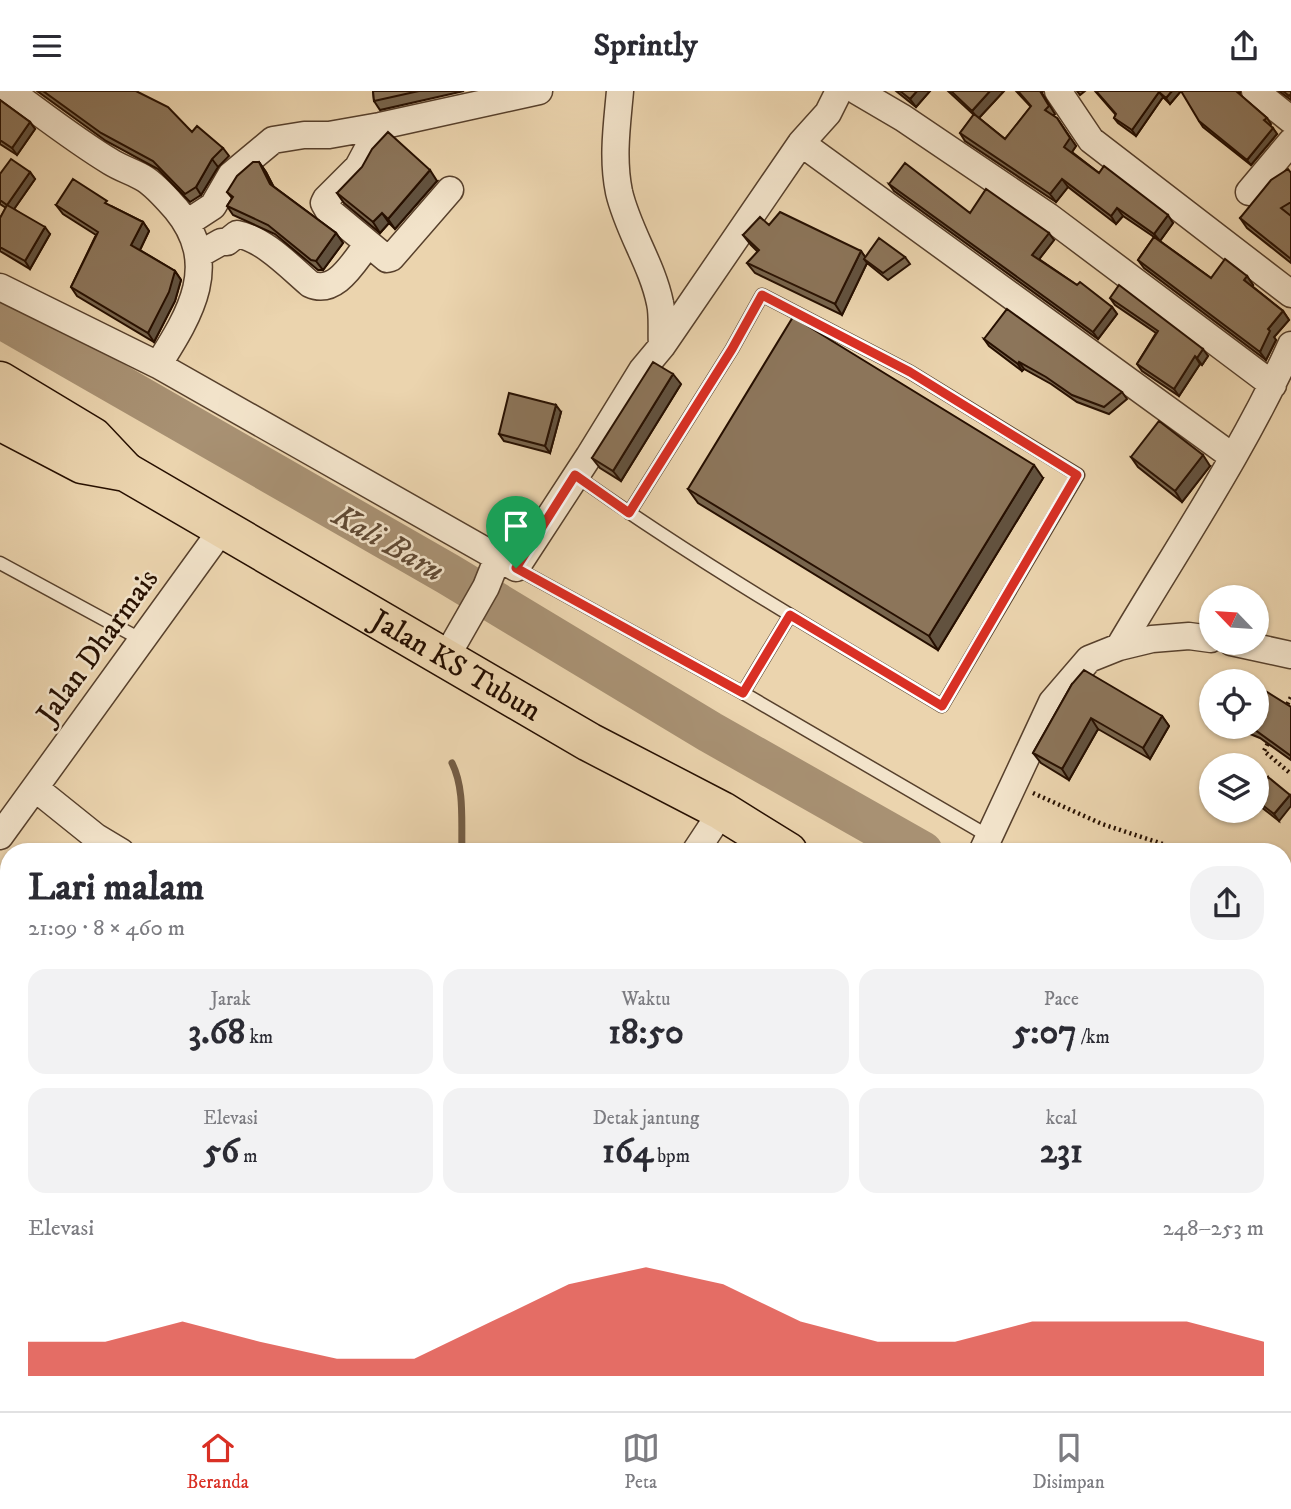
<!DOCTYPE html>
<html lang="id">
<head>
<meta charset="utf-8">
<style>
	:root { --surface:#fff; --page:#f2f2f3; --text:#2b2b33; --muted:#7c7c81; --line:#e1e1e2; --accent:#d93025 }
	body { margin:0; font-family:"IM FELL DW Pica",serif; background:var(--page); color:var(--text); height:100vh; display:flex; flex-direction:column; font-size:26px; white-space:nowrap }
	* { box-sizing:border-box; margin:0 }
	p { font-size:23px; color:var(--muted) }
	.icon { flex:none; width:38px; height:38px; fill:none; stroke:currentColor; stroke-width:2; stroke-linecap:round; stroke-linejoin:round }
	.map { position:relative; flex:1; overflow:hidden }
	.drawer { position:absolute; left:0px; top:752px; width:1292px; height:569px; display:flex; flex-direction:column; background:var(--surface); border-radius:28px 28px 0 0; box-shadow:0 2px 5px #0004 }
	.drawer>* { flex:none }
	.needle { width:46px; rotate:295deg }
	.tools { position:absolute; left:1199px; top:494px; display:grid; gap:14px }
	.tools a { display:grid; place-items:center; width:70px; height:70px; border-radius:50%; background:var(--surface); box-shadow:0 2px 5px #0004; font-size:35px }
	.pin { position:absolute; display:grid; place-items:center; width:60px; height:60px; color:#fff; margin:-72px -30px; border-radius:50% 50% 50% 0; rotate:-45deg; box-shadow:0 0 7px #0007 }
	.pin .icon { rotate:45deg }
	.round { display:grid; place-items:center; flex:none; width:74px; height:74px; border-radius:28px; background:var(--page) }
	.headline { display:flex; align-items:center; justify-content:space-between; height:119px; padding:0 28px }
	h1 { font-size:38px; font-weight:800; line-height:52px }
	.figures { display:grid; grid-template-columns:repeat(3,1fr); gap:10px; height:119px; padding:7px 28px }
	.figures div { display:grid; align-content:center; border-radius:18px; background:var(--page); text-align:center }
	.figures b { font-size:35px; font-weight:800 }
	.figures small { font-size:19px; font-weight:400 }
	.figures p { font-size:19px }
	.chart { height:196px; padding:14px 28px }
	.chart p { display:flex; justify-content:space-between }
	.chart svg { width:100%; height:126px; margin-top:7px; fill:var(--accent); opacity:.7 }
	header { display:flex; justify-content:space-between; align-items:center; height:91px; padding:0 28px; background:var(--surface); font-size:32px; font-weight:800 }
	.tab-bar { display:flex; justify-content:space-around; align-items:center; height:98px; border-top:2px solid var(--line); background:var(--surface); font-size:19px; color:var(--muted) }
	.tab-bar a { display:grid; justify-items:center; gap:4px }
	.tab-bar .active { color:var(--accent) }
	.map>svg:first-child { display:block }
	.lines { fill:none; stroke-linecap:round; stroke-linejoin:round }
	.stream { stroke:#745d45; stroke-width:7 }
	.river { stroke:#a89173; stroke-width:42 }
	.service-casing { stroke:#57402c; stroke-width:15 }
	.minor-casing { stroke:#57402c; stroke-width:29 }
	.trunk-casing { stroke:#260f00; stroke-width:41 }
	.path { stroke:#260f00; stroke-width:4.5; stroke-dasharray:2 3.5; stroke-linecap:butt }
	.service { stroke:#f2e3ca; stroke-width:12 }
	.minor { stroke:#f2e3ca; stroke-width:26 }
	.trunk { stroke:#ebd4ae; stroke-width:38 }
	.wall { fill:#78654d; stroke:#260f00; stroke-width:2 }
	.shaded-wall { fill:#62523f; stroke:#260f00; stroke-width:2 }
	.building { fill:#8c755a; stroke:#260f00; stroke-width:2 }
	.route-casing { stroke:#fff; stroke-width:14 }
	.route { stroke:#d93025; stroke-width:9 }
	.labels { text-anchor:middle; stroke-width:5; stroke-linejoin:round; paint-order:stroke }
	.street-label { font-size:30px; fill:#260f00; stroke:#f2e3ca }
	.water-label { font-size:32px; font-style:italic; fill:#604a34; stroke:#f2e3ca }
</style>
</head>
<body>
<header><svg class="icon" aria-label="menu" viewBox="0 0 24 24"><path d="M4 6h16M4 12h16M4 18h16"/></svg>Sprintly<svg class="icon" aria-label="share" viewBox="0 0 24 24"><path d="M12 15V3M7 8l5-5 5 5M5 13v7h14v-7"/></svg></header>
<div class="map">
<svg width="1291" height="1320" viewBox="0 0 1291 1320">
	<rect width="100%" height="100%" fill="#ebd4ae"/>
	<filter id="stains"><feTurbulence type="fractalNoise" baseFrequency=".00286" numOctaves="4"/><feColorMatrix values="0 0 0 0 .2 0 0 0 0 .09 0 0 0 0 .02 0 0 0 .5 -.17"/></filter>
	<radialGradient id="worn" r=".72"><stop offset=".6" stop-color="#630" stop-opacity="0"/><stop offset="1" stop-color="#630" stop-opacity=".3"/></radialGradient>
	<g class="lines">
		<path class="stream" d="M452,672C465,698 461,732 462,761
			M1283,1131L1291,1135"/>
		<path class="river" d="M0,226L448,483L710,641L922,761
			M1283,900L1291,901
			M103,1312L121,1320
			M510,1312L524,1320
			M0,1319L9,1306
			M191,1320L201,1312"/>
		<defs>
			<path id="service" d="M575,384C693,468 818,541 942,615L1078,384L910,281L762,204L732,258L629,422
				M0,472L142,549
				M516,477L743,602L990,746
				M743,602L790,524"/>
			<path id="minor" d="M10,0C43,24 76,50 111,71C122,78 134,81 145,88C156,95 167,108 176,118C221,173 191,222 158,274
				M620,0C617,34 612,67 619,101C628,140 652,173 660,212C663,225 661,241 662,255
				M857,0L903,27L1048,125L1273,294
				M1058,0L1091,49L1291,203
				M1255,0L1291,29
				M380,35L358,76L326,108L324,112L328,119L387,168L391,167L450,99
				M801,52L1233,366
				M1249,101L1291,51
				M187,132L213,115L231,84L273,49L304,44H329L380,35L539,0
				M198,164L221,151H227L237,143C264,148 290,176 310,193C336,205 354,170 368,153
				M0,196L158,274L516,477L589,365L642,279L662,255L801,52L828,22L839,0
				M1231,551L1291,564
				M1119,556C1178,456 1244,359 1291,254
				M445,568L486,496L498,466
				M35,697L96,746L121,761
				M0,745L223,437
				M695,761L722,720
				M982,761L1052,611L1089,568L1119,556L1152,548L1189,545L1211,548
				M1283,1291L1291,1295
				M420,1312L433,1320
				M295,1320L300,1312"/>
			<g id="trunk">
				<path d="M0,290L93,346L126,381"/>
				<path id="s1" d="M0,330L82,373L126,381L138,388L589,651L722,720L788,761"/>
				<path d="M1202,1312L1208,1320"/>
			</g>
		</defs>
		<use href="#service" class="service-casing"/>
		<use href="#minor" class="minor-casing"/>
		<use href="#trunk" class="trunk-casing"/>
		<path class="path" d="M1285,618L1291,606
			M1270,648L1264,660L1291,683
			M1033,702L1102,733L1187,761
			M1283,797L1291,800"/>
		<use href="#service" class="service"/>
		<use href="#minor" class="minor"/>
		<use href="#trunk" class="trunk"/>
	</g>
	<path class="wall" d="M37,0H136L192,41L223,57L229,65L218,76L201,104L190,111L158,78L106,50Z
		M373,0H464L380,19L374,10Z
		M896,0H930L916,16Z
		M948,0H1004L979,27L1005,48L1031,16L1016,0H1043L1042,2L1055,23L1053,24L1076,55L1072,61L1099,82L1173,132L1160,150L1211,187L1247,185L1253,194L1252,195L1283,220L1289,229L1274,246L1276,249L1266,269L1144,177L1138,169L1154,146L1123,125L1116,133L1068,96L1056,111L965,50L960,42L974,24Z
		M1077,0H1085L1080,4Z
		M1095,0H1181L1170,13L1163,6L1136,45L1118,32L1114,27L1116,24Z
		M1240,0V4L1267,27L1271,33L1270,34L1277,43L1251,74L1203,36L1199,30Z
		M1279,0H1291V9Z
		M0,9L30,31L35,38L17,64L0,53Z
		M259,71L266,81L273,95L336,142L343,152L323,179H318L275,143L233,124L227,115L232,107L227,101Z
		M30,81L35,88L14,118L50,143L30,178L0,160V127L6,117L0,113V83Z
		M1291,82V172L1247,137L1240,127Z
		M437,90L395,138L389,132L380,142L344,112L337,102Z
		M889,93L970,122L1054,149L1039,168L1077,194L1112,216L1117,223L1098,248L894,100Z
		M56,114L111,115L143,131L149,140L140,159L175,180L181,189L175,210L154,251L77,205L71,196L96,144L63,123Z
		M769,134L861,160L865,166H905L910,173L888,189L867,172L842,224L755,182L747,172L758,161L751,154L743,144Z
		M1110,207L1208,265L1202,274L1200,273L1179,305L1142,280L1137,273L1156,242L1115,214Z
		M984,248L1122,301L1127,308L1109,323L1077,311L1051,293L1024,278L1022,280L989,255Z
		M681,293L621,390L600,377L592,367Z
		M561,321L550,362L504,350L499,343Z
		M1131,366L1210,375L1182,411L1138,376Z
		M1043,387L938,559L698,412L688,398Z
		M1072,593L1162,625L1169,635L1150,668L1098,638L1069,689L1041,672L1033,662Z
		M1291,616V669L1260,647L1240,639L1238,635H1256Z
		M1268,686L1279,730L1256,712V700Z"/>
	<path class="shaded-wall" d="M917,0H930L916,16L910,8Z
		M990,0H1004L978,28L972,20Z
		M1172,0H1181L1170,13L1166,7Z
		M1159,1L1163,6L1136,45L1132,39Z
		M1057,27L1076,55L1070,64L1064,56Z
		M30,31L35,38L17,64L12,57Z
		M1273,37L1277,43L1251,74L1247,69Z
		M212,68L218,76L201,104L196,96Z
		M259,71L266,81L277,102L270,93Z
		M430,79L437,90L395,138L388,128Z
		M30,81L35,88L12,121L7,114Z
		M1062,88L1068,96L1056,111L1050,103Z
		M1117,117L1123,125L1116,133L1111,125Z
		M382,122L389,132L380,142L373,131Z
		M1168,124L1173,132L1160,150L1154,143Z
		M143,131L149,140L138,163L131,154Z
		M45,136L50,143L30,178L25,170Z
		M336,142L343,152L323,179L316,170Z
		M1049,142L1054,149L1037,171L1032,164Z
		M861,160L868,170L864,168L867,172L842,224L835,213Z
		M175,180L181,189L175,210L154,251L148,242Z
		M1247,185L1253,194L1250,197L1244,189Z
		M1112,216L1117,223L1098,248L1093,241Z
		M1283,220L1289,229L1274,246L1276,249L1266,269L1260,261L1268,238Z
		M1203,258L1208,265L1202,274L1197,267Z
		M1195,265L1200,273L1179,305L1174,298Z
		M1019,271L1024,278L1022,280L1018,273Z
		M673,283L681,293L621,390L613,380Z
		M556,314L561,321L550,362L545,355Z
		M1203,364L1210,375L1182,411L1175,400Z
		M1034,374L1043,387L938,559L929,545Z
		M1162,625L1169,635L1150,668L1143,657Z
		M1091,627L1098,638L1069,689L1062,678Z
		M1290,704L1291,706V715L1279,730L1274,723Z
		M5,869L9,875V879L4,884L0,878V875Z
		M9,934V949L0,960V946Z
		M9,1024V1037L6,1041L0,1033Z"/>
	<path class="building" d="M43,0H136L168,16L192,41L197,35L223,57L212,68L196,96L185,103L153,70L101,42Z
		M373,0H419L374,10Z
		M900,0H917L910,8Z
		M951,0H990L972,20Z
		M1018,0H1040L1049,15L1045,19L1057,27L1070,47L1064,56L1099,82L1104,75L1168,124L1154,143L1117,117L1111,125L1062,88L1050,103L960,42L974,23L1005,48L1031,15Z
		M1096,0H1172L1166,7L1159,1L1132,39L1114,27L1116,23Z
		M1181,0H1236L1267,27L1264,29L1273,37L1247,69L1199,30Z
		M1283,0H1291V3L1289,5Z
		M0,9L30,31L12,57L0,49Z
		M388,41L430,79L388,128L382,122L373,131L337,102L362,76L372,58Z
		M11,68L30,81L7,114L0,109V83Z
		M253,71H259L270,93L336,142L316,170L311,169L268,134L227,115L233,106L227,101L237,85Z
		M905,72L970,122L986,98L1049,142L1032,164L1077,194L1080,191L1112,216L1093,241L889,93Z
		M1288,78L1291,82V111L1281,117L1291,125V168L1240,127L1271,89Z
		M73,88L107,110L105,112L143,131L131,154L175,180L169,201L148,242L71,196L98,141L56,114Z
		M7,114L45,136L25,170L0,156V127Z
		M780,121L861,160L835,213L747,172L759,159L743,144L760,126L769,134Z
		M1154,146L1211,187L1225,168L1247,185L1244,189L1283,220L1268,238L1270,240L1260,261L1138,169Z
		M879,147L905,166L883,182L864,168Z
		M1119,194L1203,258L1197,267L1195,265L1174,298L1137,273L1158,240L1110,207Z
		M1007,218L1122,301L1104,316L1072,304L1046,286L1019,271L1018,273L984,248Z
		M793,226L1034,374L929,545L688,398Z
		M653,271L673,283L613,380L592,367Z
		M509,302L556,314L545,355L499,343Z
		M1159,330L1203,364L1175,400L1131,366Z
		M1084,579L1162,625L1143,657L1091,627L1062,678L1033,662L1072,593Z
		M1256,597L1267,601L1291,616V665L1255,639L1244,635H1256Z
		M1268,686L1290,704L1274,723L1256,709V700Z
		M0,865L5,869L0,875Z
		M0,877L9,884V934L0,946Z
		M0,995L9,1003V1024L0,1033Z"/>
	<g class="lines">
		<defs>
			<path id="route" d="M762,204L910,281L1077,384L942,615L790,524L743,602L516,477L575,384L629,422L732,258Z"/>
		</defs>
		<use href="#route" class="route-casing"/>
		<use href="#route" class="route"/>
	</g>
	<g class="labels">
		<g class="street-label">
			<text transform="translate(97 555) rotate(-54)" y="10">Jalan Dharmais</text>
			<text dy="10" stroke="none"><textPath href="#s1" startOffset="520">Jalan KS Tubun</textPath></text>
		</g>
		<g class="water-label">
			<text transform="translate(389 451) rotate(30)" y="11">Kali Baru</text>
		</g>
	</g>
	<rect width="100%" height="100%" filter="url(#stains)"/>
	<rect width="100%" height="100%" fill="url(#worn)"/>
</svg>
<div class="tools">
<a><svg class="needle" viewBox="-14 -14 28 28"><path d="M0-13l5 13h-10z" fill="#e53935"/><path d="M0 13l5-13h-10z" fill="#7c7c81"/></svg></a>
<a><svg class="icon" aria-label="locate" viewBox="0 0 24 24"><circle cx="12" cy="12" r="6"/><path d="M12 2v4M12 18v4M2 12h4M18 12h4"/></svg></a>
<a><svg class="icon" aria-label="layers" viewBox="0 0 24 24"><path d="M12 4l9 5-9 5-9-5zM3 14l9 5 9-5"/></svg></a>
</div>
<div class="pin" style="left:516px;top:477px;background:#1e9e55"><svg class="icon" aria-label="arrive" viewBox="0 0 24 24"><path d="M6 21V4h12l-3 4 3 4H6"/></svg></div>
<section class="drawer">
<div class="headline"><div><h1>Lari malam</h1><p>21:09 · 8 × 460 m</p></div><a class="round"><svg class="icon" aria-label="share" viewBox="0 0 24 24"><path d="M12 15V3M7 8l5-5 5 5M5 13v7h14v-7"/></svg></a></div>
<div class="figures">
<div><p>Jarak</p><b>3.68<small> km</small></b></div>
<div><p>Waktu</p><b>18:50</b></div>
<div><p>Pace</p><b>5:07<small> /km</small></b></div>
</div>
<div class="figures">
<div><p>Elevasi</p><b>56<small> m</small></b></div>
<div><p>Detak jantung</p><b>164<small> bpm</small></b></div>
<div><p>kcal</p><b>231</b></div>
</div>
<div class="chart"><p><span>Elevasi</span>248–253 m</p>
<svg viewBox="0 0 160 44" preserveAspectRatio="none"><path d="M0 44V32L10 32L20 25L30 32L40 38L50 38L60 25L70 12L80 6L90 12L100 25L110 32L120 32L130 25L140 25L150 25L160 32V44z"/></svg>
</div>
</section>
</div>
<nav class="tab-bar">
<a class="active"><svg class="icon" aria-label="home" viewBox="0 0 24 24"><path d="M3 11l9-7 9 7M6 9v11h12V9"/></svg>Beranda</a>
<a><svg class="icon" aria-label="map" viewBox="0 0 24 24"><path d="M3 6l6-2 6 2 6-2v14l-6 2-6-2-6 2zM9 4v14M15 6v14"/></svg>Peta</a>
<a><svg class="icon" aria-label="saved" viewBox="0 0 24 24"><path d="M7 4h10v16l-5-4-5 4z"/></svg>Disimpan</a>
</nav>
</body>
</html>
